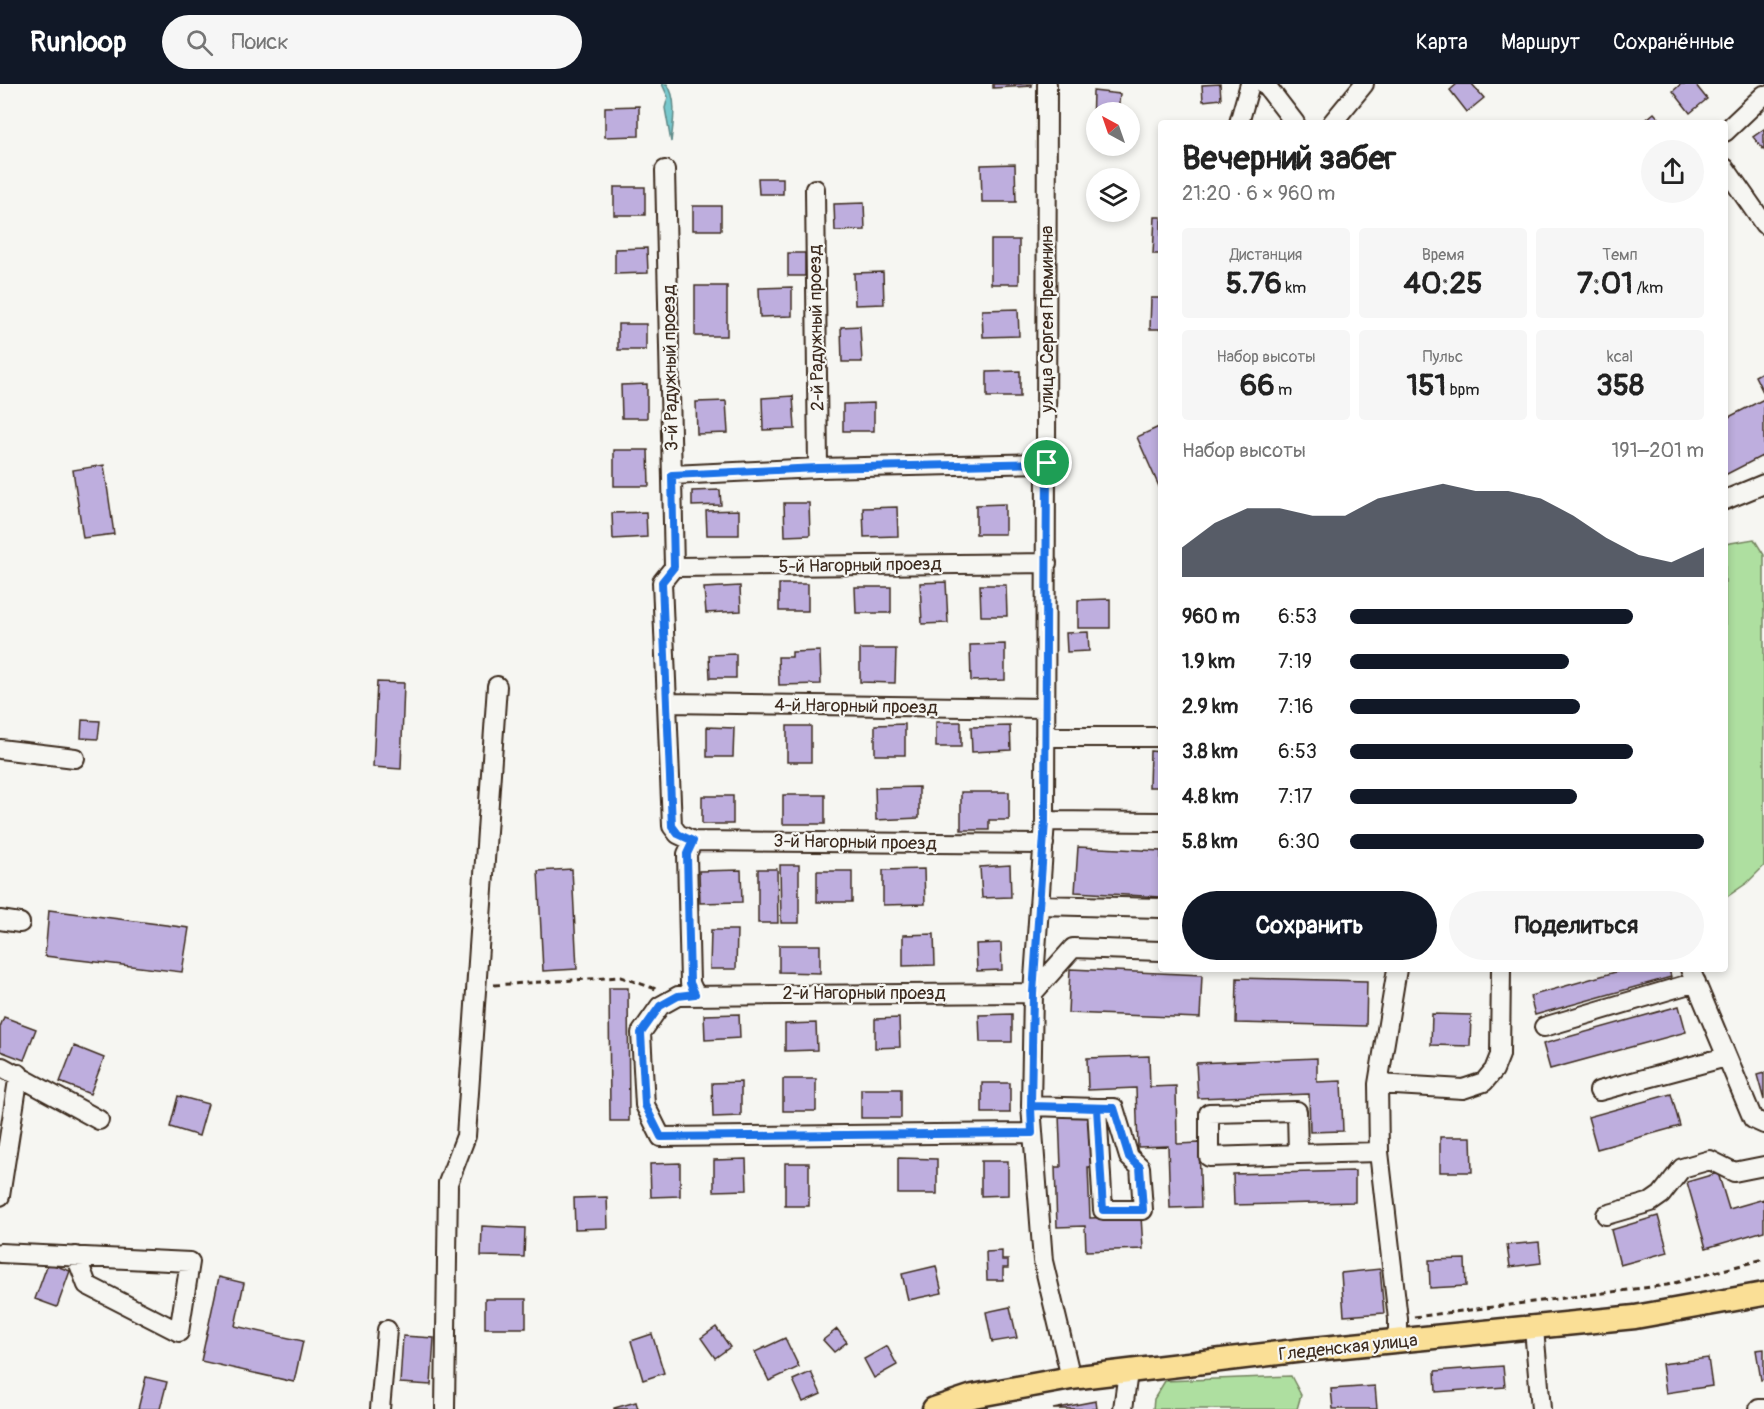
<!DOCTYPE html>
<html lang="ru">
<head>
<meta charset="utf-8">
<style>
	:root { --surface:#fff; --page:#f6f6f6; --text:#222; --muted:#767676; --accent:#111827 }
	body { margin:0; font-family:Pangolin,sans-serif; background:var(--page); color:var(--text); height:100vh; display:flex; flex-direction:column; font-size:22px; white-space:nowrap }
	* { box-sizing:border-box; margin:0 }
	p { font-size:20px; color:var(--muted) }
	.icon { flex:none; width:33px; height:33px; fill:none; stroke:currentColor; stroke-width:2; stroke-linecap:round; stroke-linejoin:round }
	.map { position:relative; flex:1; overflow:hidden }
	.side { position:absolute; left:1158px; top:36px; width:570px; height:852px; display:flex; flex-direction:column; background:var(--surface); border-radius:6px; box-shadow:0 3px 9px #0003 }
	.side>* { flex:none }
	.needle { width:39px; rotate:320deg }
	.fabs { position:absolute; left:1086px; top:18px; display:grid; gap:12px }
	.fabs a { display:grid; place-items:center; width:54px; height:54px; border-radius:50%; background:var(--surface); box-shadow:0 3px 9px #0003; font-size:30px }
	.pin { position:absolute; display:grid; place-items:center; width:51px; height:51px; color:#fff; margin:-26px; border:3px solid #fff; border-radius:50%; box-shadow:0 2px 6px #0007 }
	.round { display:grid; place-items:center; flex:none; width:63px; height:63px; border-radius:32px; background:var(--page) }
	.overview { display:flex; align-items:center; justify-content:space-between; height:102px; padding:0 24px }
	h1 { font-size:33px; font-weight:800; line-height:45px }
	.metrics { display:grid; grid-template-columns:repeat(3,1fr); gap:9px; height:102px; padding:6px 24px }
	.metrics div { display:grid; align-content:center; border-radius:6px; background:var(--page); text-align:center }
	.metrics b { font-size:30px; font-weight:800 }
	.metrics small { font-size:16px; font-weight:400 }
	.metrics p { font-size:16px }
	.chart { height:168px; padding:12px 24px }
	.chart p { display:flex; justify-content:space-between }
	.chart svg { width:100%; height:108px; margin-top:6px; fill:var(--accent); opacity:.7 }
	.cta { display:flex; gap:12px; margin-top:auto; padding:12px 24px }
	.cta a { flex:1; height:69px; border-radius:36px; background:var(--accent); color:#fff; font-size:24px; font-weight:800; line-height:69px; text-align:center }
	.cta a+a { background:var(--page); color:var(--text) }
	ul { padding:0 24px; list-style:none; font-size:20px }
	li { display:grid; grid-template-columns:96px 72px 1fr; align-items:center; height:45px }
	li i { height:15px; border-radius:8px; background:var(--accent) }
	header { display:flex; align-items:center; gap:36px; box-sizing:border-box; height:84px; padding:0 30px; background:var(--accent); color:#fff }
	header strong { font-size:28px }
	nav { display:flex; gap:33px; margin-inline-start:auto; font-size:21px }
	.search { width:420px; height:54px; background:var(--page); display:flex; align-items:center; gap:15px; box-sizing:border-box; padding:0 21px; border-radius:33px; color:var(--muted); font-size:22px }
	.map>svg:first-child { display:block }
	.green { fill:#aedfa0; stroke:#74845f; stroke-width:1.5 }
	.water { fill:#77c8cd; stroke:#5f8987; stroke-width:1.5 }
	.building { fill:#beaede; stroke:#3b2a1e; stroke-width:1.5 }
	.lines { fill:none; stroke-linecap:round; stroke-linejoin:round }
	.minor-casing { stroke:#3b2a1e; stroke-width:22 }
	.major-casing { stroke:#3b2a1e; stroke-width:27 }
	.path { stroke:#3b2a1e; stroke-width:3; stroke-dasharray:6 4.5; stroke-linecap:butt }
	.minor { stroke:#f6f6f2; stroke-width:18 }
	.major { stroke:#fadf96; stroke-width:22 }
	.route-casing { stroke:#fff; stroke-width:12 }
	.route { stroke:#1a73e8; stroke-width:8 }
	.labels { text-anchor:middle; stroke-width:4.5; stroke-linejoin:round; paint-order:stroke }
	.street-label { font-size:18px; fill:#3b2a1e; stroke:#f6f6f2 }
</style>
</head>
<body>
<header>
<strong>Runloop</strong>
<div class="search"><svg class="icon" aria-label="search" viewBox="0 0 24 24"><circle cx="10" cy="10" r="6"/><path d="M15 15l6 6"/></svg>Поиск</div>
<nav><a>Карта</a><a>Маршрут</a><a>Сохранённые</a></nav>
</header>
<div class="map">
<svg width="1764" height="1325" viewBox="0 0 1764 1325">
	<rect width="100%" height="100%" fill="#f6f6f2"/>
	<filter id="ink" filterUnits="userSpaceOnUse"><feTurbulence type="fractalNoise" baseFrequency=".0167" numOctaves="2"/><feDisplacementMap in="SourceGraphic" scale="12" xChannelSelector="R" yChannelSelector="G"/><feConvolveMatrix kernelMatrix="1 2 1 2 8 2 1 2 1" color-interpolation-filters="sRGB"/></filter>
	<g filter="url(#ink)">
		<path class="green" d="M1754,455L1764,471V782L1747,799L1725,814V460Z
			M1291,1292L1301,1311L1297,1325H1153L1154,1315L1165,1297Z"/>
		<path class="water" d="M662,0H667C678,15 673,40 671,58L665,24L668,13Z"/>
		<path class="building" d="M993,0H1032V2L993,4Z
			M1220,0L1221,15L1203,17L1202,1Z
			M1457,0H1472L1484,14L1467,28L1450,6Z
			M1681,0H1695L1707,15L1690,29L1673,7Z
			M1093,7L1120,10L1118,28H1096V42H1092Z
			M639,22V52L605,53V23Z
			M1654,29L1663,39H1642Z
			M1764,45V66L1753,53Z
			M1015,80L1016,118H982L981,81Z
			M758,94H783V110H759Z
			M614,103H645V131H614Z
			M864,119L865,146L835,147L834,120Z
			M693,122H721V146H693Z
			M1155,133H1161V170H1153Z
			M991,156H1019V200H991Z
			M647,164L648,189L615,190V165Z
			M788,169H805V192H788Z
			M883,188L884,220L855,221L854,189Z
			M695,202H727V252H695Z
			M792,203V232L760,233L759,204Z
			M1151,214H1161V245H1150Z
			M1018,225L1019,252L983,253L982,226Z
			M618,240H646V266H618Z
			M860,242L862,278H842L841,243Z
			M1020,287V313H987V288Z
			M1764,287V310L1755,292Z
			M647,300V334H622L621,301Z
			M793,312L795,345L763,346L762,314Z
			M1764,315V371L1725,391V335Z
			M726,317L728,349L697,350L696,318Z
			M874,319V347H843V320Z
			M1161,342V407L1137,353Z
			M614,366H648L649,402H614Z
			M104,381L114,450L83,454L73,386Z
			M720,406L721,421L692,422V407Z
			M784,419H809L810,451L785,452Z
			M1005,420V450H976V421Z
			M897,423L898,452L864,453L863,424Z
			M739,426V451H707L706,427Z
			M646,428L647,453L613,455L612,429Z
			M946,498L948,539L922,540L920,499Z
			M779,500H808V527H779Z
			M980,501H1006L1007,532H981Z
			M740,502L741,527L706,529L704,504Z
			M855,503H891V529H856Z
			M1110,515V544H1078V516Z
			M1088,548L1089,567L1067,568L1066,549Z
			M1005,560V596L971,597L970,561Z
			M860,565H896L895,599L860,598Z
			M820,567L821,600L779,601L778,573H792V568Z
			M736,570V594H710L709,571Z
			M377,598L404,599L401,685L373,683Z
			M82,636L100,637L98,655L81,654Z
			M936,638H961V663H936Z
			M905,640V671H875V641Z
			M787,642H811V678H787Z
			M1010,642L1011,666L972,668L971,643Z
			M707,643L734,644L733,673H707Z
			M1150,667L1161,668V703H1149Z
			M919,703V734L876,736L875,704Z
			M961,708H1009V736H989V746H961Z
			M783,711H825V740H783Z
			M702,712H733V740H702Z
			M1078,763L1161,767V813L1075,808Z
			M780,781H799V839H781Z
			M1010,781L1011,813L982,814L980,783Z
			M572,785L577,885L543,887L538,787Z
			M758,785H777L778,839H758Z
			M924,785L925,820L883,821V786Z
			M741,786L742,818L700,819L699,787Z
			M817,787H852V818H817Z
			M49,826L189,844L182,888L45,872Z
			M711,846H737L736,885H710Z
			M934,850L935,881L903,882V851Z
			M1001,859L1002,886L977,887L976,860Z
			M779,861H820V889L779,888Z
			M1070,885L1202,891L1200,934L1068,929Z
			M1626,885H1669L1671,893L1535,931L1530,912Z
			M1237,894L1367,897L1366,942L1236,939Z
			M609,904H628L629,1037H610Z
			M1679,922L1686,948L1550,985L1543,960Z
			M739,930L740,954L705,956L704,931Z
			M1012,930V958H980L979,931Z
			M1432,930L1471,931L1470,962L1431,961Z
			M4,933L36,945L24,976L0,967V943Z
			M899,934L900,963L875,964V935Z
			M816,939L817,966L785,967V940Z
			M74,962L104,974L90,1010L60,998Z
			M1149,972L1150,1003L1176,1002L1177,1060L1199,1059L1201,1123L1170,1124L1168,1062L1138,1063L1136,1004L1088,1006L1087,974Z
			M1317,974V998L1341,997L1343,1047L1310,1048L1309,1010L1198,1014L1196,979Z
			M1764,989V1016L1757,991Z
			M783,995H816V1027H783Z
			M741,998V1032L713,1033L712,999Z
			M982,999H1010V1029H982Z
			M861,1005H901V1034H861Z
			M1671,1010L1680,1042L1597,1065L1588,1033Z
			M178,1012L208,1020L199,1052L170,1043Z
			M1093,1030L1095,1083H1088L1090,1134L1141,1132L1143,1165L1086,1167L1085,1142L1057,1143L1055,1083H1061L1059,1031Z
			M1440,1053H1471L1472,1088H1440Z
			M898,1074L937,1075V1110H898Z
			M746,1075L747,1106L714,1107V1076Z
			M981,1077H1008V1111L981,1112Z
			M680,1079V1112L651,1113L650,1080Z
			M785,1079H809V1122H785Z
			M1355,1087V1118L1234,1121L1233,1090Z
			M1718,1089L1729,1125L1764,1115V1147L1706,1164L1687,1098Z
			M607,1113L608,1144L575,1145L574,1114Z
			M1658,1132L1668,1168L1620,1181L1611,1146Z
			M482,1142L525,1144L524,1173L481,1172Z
			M1539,1158L1541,1179L1510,1183L1507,1161Z
			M1002,1167V1176H1008V1184H1003V1196H987L986,1168Z
			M1465,1175L1466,1202L1430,1204L1429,1176Z
			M48,1179L70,1187L57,1223L35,1215Z
			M936,1182L942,1209L908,1216L902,1190Z
			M1380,1185L1384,1229L1344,1232L1341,1189Z
			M219,1193L244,1199L235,1242L303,1257L294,1298L201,1277Z
			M485,1215H526V1244H485Z
			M1010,1223L1017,1254L992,1258L986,1228Z
			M716,1243L730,1263L715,1274L701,1254Z
			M837,1245L847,1258L834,1268L823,1256Z
			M652,1250L664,1289L643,1296L631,1257Z
			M403,1252L434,1254L431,1301L400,1299Z
			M785,1254L799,1283L769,1297L755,1268Z
			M887,1262L897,1281L874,1294L864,1275Z
			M1764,1265V1295L1761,1296L1756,1266Z
			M1708,1274L1712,1302L1666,1309L1662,1280Z
			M1503,1282L1505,1303L1436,1308L1435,1287Z
			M811,1288L821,1310L803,1318L793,1296Z
			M146,1293L167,1298L160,1325H138Z
			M1375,1302L1377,1325H1333L1331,1305Z
			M1096,1317L1097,1325H1053Z
			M636,1318L638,1325H614V1324Z"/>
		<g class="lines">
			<defs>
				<path id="minor" d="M1047,0L1045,737L1033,909L1031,1022L1043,1177L1071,1294
					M1265,0L1295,39
					M1239,39L1250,0
					M1332,39L1364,0
					M1725,48L1764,11
					M1725,84L1764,140
					M665,86L674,483
					M815,105L818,384
					M672,391L818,384L1047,379
					M1725,416L1764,400
					M674,483L662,498L672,742L678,750L693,757L1044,760
					M674,483L1047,479
					M667,619L1045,624
					M1045,653H1161
					M0,665L75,674
					M1045,737L1161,738
					M693,757L687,770L690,899L695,910
					M1039,821L1161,824
					M0,836L20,839
					M1397,885L1378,1000L1379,1068L1398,1235V1258
					M1690,885L1753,1035L1764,1040
					M1544,943L1696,898
					M2,983L99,1036
					M1378,1000L1463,1005L1484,998L1494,986L1500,971L1501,885
					M1599,1007L1726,973
					M1031,1022L1097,1024L1103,1126H1143L1140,1083L1129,1073L1114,1024H1097
					M1032,1049L661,1053L645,1021L641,949L660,922L678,912L1033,909L1073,864L1161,867
					M1298,1070L1209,1073V1029L1297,1027L1298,1070L1379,1068
					M0,1112L19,990
					M1606,1131L1651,1118L1661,1111L1682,1084L1710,1076L1734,1088L1764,1082
					M0,1169L190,1178L179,1248L87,1201L76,1172
					M1534,1245L1541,1325
					M380,1325L387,1246
					M445,1325L448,1099L466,1052L497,602
					M1123,1325L1128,1288
					M1759,1325H1764"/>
				<path id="major" d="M934,1325L973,1312L1071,1294L1304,1266L1635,1233L1764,1210"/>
			</defs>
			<use href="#minor" class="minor-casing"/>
			<use href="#major" class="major-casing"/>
			<path class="path" d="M494,901L621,893L656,905
				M1414,1233L1667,1201L1764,1175"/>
			<use href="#minor" class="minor"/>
			<use href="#major" class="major"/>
		</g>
	</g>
	<g class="lines" filter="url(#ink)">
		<defs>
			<path id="route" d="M1047,379L818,384L672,391L674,483L662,498L672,742L678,750L693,757L687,770L690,899L695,910L678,912L660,922L641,949L645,1021L661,1053L1032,1049L1031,1022L1114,1024L1129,1073L1140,1083L1143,1126H1103L1097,1024L1031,1022L1033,909L1045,737L1047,379"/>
		</defs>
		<use href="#route" class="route-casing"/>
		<use href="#route" class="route"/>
	</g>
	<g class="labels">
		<g class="street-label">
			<text transform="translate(1047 235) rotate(-90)" y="6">улица Сергея Преминина</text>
			<text transform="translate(816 244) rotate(-91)" y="6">2-й Радужный проезд</text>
			<text transform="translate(670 284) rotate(-91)" y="6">3-й Радужный проезд</text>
			<text transform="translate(860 481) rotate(-1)" y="6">5-й Нагорный проезд</text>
			<text transform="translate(856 622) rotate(1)" y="6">4-й Нагорный проезд</text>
			<text transform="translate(855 758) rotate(1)" y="6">3-й Нагорный проезд</text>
			<text x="864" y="915">2-й Нагорный проезд</text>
			<text transform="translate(1348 1263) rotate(-6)" y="6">Гледенская улица</text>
		</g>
	</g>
</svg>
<div class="fabs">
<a><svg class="needle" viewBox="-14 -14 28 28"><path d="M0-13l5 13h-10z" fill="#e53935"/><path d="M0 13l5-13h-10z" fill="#767676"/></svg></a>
<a><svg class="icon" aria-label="layers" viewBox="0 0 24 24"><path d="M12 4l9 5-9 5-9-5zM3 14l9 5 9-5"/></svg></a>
</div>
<div class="pin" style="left:1047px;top:379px;background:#1e9e55"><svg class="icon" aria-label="arrive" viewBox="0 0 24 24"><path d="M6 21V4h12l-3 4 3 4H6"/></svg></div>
<section class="side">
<div class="overview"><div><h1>Вечерний забег</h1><p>21:20 · 6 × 960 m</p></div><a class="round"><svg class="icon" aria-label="share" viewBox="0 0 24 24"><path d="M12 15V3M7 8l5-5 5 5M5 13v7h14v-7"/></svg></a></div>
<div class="metrics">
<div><p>Дистанция</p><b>5.76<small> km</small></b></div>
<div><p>Время</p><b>40:25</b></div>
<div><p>Темп</p><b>7:01<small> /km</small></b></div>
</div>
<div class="metrics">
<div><p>Набор высоты</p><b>66<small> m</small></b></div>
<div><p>Пульс</p><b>151<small> bpm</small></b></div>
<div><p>kcal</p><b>358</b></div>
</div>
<div class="chart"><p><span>Набор высоты</span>191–201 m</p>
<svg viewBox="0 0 160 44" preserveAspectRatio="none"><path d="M0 44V32L10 22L20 16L30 16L40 19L50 19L60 12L70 9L80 6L90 9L100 9L110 12L120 19L130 28L140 35L150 38L160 32V44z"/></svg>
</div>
<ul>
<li><b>960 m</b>6:53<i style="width:80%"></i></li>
<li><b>1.9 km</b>7:19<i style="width:62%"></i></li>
<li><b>2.9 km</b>7:16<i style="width:65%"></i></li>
<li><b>3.8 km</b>6:53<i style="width:80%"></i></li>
<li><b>4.8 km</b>7:17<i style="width:64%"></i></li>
<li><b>5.8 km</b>6:30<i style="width:100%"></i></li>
</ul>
<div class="cta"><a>Сохранить</a><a>Поделиться</a></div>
</section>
</div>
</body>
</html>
